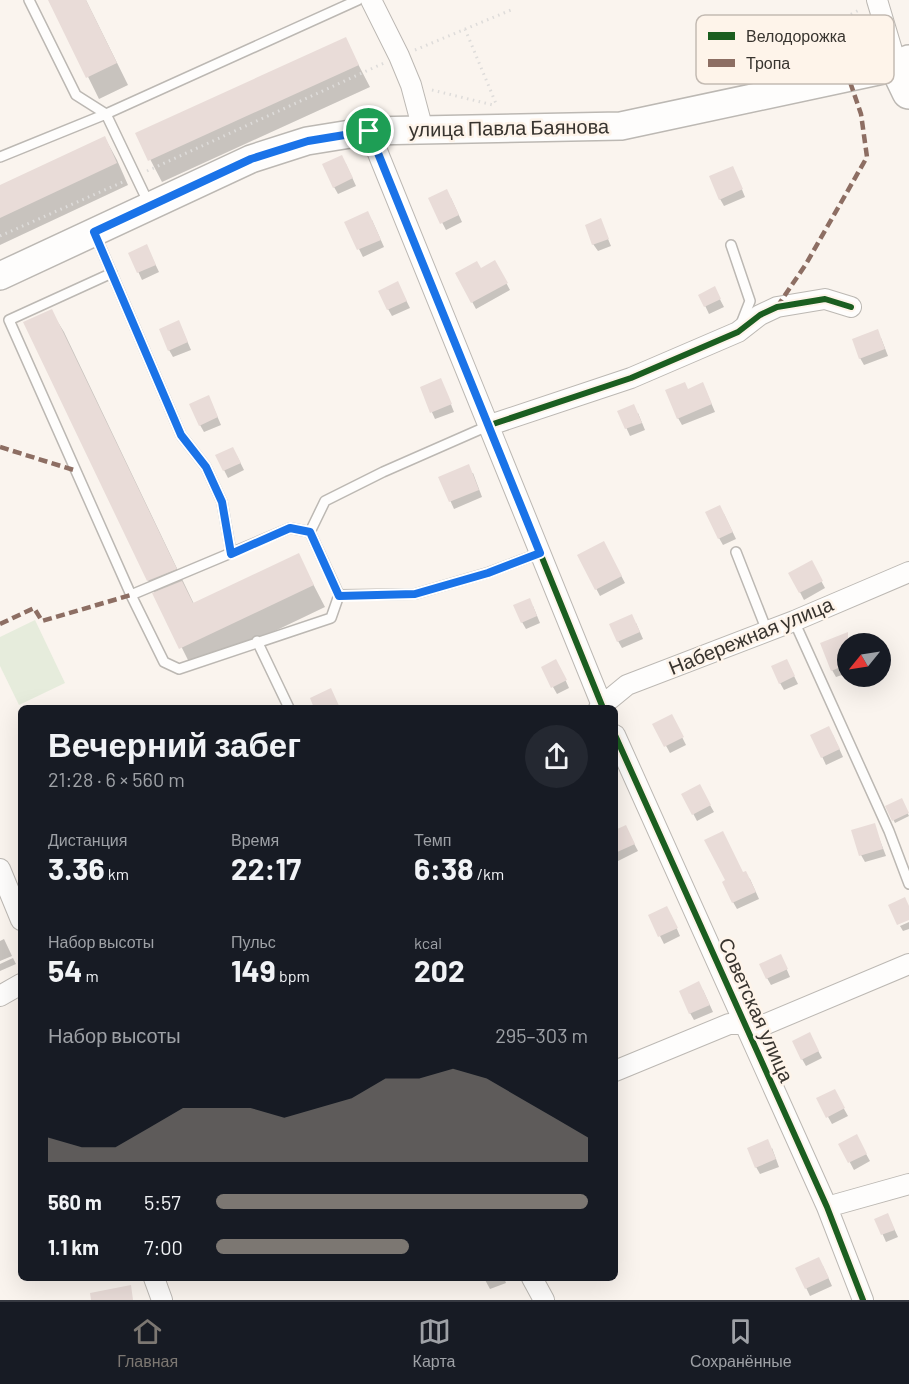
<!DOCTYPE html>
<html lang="ru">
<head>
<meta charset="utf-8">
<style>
	:root { --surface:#171b24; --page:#242831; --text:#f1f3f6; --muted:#9ea1a6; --line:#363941; --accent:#7c7772 }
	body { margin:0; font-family:Barlow,sans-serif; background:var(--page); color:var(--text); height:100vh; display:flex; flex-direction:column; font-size:22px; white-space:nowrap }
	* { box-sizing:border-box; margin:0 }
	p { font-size:20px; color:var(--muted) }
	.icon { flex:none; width:33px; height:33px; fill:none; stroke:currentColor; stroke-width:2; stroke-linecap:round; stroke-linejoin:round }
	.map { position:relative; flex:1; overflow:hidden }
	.details { position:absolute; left:18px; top:705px; width:600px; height:576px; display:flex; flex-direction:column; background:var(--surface); border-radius:9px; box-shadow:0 6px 24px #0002 }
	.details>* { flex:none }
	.needle { width:39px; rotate:240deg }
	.buttons { position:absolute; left:837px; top:633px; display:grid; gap:12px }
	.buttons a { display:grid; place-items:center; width:54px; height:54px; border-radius:50%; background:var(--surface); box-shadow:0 6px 24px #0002; font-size:30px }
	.pin { position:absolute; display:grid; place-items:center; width:51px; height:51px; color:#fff; margin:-26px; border:3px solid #fff; border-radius:50%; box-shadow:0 2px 6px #0007 }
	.round { display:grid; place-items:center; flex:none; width:63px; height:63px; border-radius:32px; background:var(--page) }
	.overview { display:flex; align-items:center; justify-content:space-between; height:102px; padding:0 30px }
	h1 { font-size:33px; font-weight:700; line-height:45px }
	.stats { display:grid; grid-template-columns:repeat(3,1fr); gap:9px; height:102px; padding:6px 30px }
	.stats div { display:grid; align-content:center }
	.stats b { font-size:30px; font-weight:700 }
	.stats small { font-size:16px; font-weight:400 }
	.stats p { font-size:16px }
	.chart { height:168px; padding:12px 30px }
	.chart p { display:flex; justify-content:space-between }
	.chart svg { width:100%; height:108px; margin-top:6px; fill:var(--accent); opacity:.7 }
	ul { padding:0 30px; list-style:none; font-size:20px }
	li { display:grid; grid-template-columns:96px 72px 1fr; align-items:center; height:45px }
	li i { height:15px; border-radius:8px; background:var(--accent) }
	.tabs { display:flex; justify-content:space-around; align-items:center; height:84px; border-top:2px solid var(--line); background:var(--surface); font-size:16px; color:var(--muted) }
	.tabs a { display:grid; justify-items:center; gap:3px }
	.tabs .current { color:var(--accent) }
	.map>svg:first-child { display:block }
	.green { fill:#e6ecdc }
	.shadow { fill:#0003 }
	.building { fill:#e9dcd8 }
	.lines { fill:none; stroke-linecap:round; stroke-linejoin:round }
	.lane-casing { stroke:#bcb8b3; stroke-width:12 }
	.street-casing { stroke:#bcb8b3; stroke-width:22 }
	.secondary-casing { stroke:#bcb8b3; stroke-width:30 }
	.highway-casing { stroke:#bcb8b3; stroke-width:36 }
	.path { stroke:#dedcda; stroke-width:3; stroke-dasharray:1.5 4.5; stroke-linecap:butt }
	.lane { stroke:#fefdfc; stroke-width:9 }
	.street { stroke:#fefdfc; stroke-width:20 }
	.secondary { stroke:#fefdfc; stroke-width:27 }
	.highway { stroke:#fefdfc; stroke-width:33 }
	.quiet { stroke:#8d6e63; stroke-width:4.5; stroke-dasharray:9 4.5; stroke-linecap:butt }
	.cycleway-casing { stroke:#fef4ea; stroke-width:10 }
	.cycleway { stroke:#1b5e20; stroke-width:6 }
	.route-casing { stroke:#fff; stroke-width:12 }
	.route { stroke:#1a73e8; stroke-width:8 }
	.labels { text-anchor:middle; stroke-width:5; stroke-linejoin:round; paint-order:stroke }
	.street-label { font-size:20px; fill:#38342f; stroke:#fef4ea }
	.key { fill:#fef4ea; stroke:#c3bab2; stroke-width:1.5 }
	.key-label { font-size:16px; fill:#38342f }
</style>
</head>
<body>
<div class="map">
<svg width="909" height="1300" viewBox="0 0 909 1300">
	<rect width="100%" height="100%" fill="#faf4ee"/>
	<path class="green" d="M35,620L65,683L19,705L0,666V637Z"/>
	<path class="shadow" d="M50,0H86L128,85L99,99Z
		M345,39L370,87L162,182L137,134Z
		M105,138L117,160L128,185L0,245V186Z
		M346,164L356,186L338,194L334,187Z
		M736,175L745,197L724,206L720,199Z
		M451,198L462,222L446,230L430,199Z
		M372,220L384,247L363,257L346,223Z
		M600,220L611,246L598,251L593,244Z
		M150,253L159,272L142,280L130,254Z
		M495,262L510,290L476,309L457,274L480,270Z
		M714,288L724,307L709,314L700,295Z
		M401,290L410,308L392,316L388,309Z
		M51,311L64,332L194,604L298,555L325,607L193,670L148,580Z
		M182,329L191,350L173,357L169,350Z
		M881,338L888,356L864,365L860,358Z
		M444,387L454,412L435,419L421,388Z
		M688,390L706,391L715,412L682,425L678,418Z
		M212,404L221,425L204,432L200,425Z
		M619,412L638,413L645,430L630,436Z
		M217,456H237L244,470L228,478Z
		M473,473L482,497L454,509L440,478Z
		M724,514L736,539L723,545L719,538Z
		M604,543L625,583L600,596L579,556Z
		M811,562L825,588L804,600L790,573Z
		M533,606L540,623L526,629L522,622Z
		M636,623L643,639L622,648L618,641Z
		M845,634L850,644H848V673L836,677L832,670Z
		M560,668L569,688L557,694L553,687Z
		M790,668L798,684L784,690L780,683Z
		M675,723L686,745L670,753L654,724Z
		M812,735H833L843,757L826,765Z
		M699,786L714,812L697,821L683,794Z
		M901,800L909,816L895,823L887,807Z
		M874,825L886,856L865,862L861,855Z
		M615,832L629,834L638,851L618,861L615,856Z
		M743,874L750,879L759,899L737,909L733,902Z
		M671,915L680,936L664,944L650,916Z
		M909,922V929L903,931L900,926Z
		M4,939L12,956L0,961V941Z
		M13,958L16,964L0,971V964Z
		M784,963L790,977L771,985L767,978Z
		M703,990L713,1012L694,1020L690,1013Z
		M813,1041L822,1058L806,1066L802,1059Z
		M834,1091L848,1116L832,1124L818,1099Z
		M856,1136L870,1161L854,1170L840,1144Z
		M772,1148L779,1167L760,1174L756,1167Z
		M876,1219L891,1222L898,1237L886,1242Z
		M823,1266L832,1286L810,1296L797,1269Z
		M484,1278H504L506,1283L490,1289Z"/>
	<path class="building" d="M48,0H86L117,63L86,78Z
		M346,37L359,65L148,161L135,133Z
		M105,136L117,163L0,218V185Z
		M342,155L353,178L333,188L322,164Z
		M733,166L743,189L719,200L709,176Z
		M447,189L459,215L440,224L428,198Z
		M368,211L381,240L357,250L344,222Z
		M601,218L609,239L592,245L585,225Z
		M147,244L156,265L137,273L128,253Z
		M495,260L508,283L471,303L455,273L477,261L481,268Z
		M398,281L407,301L387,310L378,291Z
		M715,286L721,299L704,307L698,295Z
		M52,309L177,569L147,581L23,322Z
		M179,320L188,342L168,351L159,329Z
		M878,329L885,349L859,359L852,339Z
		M441,378L452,404L430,413L420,387Z
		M685,382L688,389L703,382L712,404L677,419L665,390Z
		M209,395L218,417L199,426L189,404Z
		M634,404L642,423L625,429L617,411Z
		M233,447L241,463L223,471L215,455Z
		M469,464L479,490L449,502L438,477Z
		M720,505L733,532L718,539L705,512Z
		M604,541L622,576L595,590L577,555Z
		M299,553L314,585L179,649L152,593L182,581L193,603Z
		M812,560L823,581L799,593L788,573Z
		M530,598L537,616L521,623L513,605Z
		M632,614L640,632L617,642L609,624Z
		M848,632V664L831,671L820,643Z
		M556,659L567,680L551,688L541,667Z
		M787,659L795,676L779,684L771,666Z
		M331,688L340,708H314L310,698Z
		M672,714L684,737L664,747L652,724Z
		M829,726L840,749L821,758L810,735Z
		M700,784L711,805L692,815L681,794Z
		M902,798L909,813L892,821L885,806Z
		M875,823L883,849L859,856L851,830Z
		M626,825L635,844L615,853V830Z
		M723,831L743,872L746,871L756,892L732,903L722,882L725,880L704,840Z
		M905,897L909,906V920L897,925L888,905Z
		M667,906L678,928L658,937L648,915Z
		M781,954L788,969L766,979L759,964Z
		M699,981L710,1005L689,1014L679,991Z
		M810,1032L819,1051L801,1060L792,1041Z
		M835,1089L845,1108L826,1118L816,1098Z
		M857,1134L867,1154L848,1163L838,1144Z
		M768,1139L776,1159L755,1168L747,1148Z
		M888,1213L895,1230L881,1235L874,1219Z
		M819,1257L829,1278L805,1289L795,1268Z
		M131,1285L133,1300H91L90,1293Z"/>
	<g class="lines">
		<defs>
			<path id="lane" d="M29,0L76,95L106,114L149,204
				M0,157L106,114L358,0
				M95,234L181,435L206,467L222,502L231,553L131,595
				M731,245L750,301L741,324
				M112,273L9,320L131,595L164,662L179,669L331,618L339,595L310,532
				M310,532L325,501L383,472L490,425
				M736,552L767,631
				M231,553L290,528L310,532
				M339,595L415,594L487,573L540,553
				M794,621L889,831L909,884
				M257,641L289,708"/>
			<path id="street" d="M371,0L399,56L411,85L423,130
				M877,0L897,67
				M369,131L603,708
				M490,425L631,378L738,332L760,315L777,307L825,299L851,307
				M599,708L627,685L794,621L909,572
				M615,735L827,1207L863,1300
				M0,869L21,920
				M0,996L21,984
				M615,1071L729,1024H766L909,964
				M827,1207L909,1184
				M154,1278L162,1300
				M532,1278L544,1300"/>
			<path id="secondary" d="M0,276L251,159L307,141L369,131L621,126L897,67"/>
			<path id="highway" d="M909,62L897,67L909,92"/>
		</defs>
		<use href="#lane" class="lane-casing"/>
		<use href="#street" class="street-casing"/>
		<use href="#secondary" class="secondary-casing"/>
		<use href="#highway" class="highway-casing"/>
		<path class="path" d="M465,29L497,106
			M415,50L511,10
			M729,79L861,9
			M432,90L493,105
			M147,171L384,63
			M0,236L125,181"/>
		<use href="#lane" class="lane"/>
		<use href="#street" class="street"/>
		<use href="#secondary" class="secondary"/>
		<use href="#highway" class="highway"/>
		<path class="quiet" d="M777,307L806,264L867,157L861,114L848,76
			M0,447L77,471
			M0,624L34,608L42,621L131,595"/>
		<defs>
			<path id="cycleway" d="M369,131L603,708
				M490,425L631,378L738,332L760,315L777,307L825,299L851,307
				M615,735L827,1207L863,1300"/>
		</defs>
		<use href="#cycleway" class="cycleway-casing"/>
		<use href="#cycleway" class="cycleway"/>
	</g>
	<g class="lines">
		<defs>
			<path id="route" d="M369,131L540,553L488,573L415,594L339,596L310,532L290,528L231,554L222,502L206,467L181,435L94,232L251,159L308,141Z"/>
		</defs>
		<use href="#route" class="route-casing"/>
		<use href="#route" class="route"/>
	</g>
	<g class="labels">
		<g class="street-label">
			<text transform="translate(509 128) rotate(-1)" y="7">улица Павла Баянова</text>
			<text transform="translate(751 636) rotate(-22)" y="7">Набережная улица</text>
			<text transform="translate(756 1010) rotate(66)" y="7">Советская улица</text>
		</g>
	</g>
	<rect x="696" y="15" width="198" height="69" rx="9" class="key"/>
	<rect x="708" y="32" width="27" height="8" fill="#1b5e20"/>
	<rect x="708" y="59" width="27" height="8" fill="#8d6e63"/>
	<g class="key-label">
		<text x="746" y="42">Велодорожка</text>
		<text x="746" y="69">Тропа</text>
	</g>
</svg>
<div class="buttons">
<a><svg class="needle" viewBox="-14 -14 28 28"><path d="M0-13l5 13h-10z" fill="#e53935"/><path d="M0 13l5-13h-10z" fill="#9ea1a6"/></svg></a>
</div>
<div class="pin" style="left:369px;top:131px;background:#1e9e55"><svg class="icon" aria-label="arrive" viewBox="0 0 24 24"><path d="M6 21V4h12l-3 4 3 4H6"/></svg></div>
<section class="details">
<div class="overview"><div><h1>Вечерний забег</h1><p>21:28 · 6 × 560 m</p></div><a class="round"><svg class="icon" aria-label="share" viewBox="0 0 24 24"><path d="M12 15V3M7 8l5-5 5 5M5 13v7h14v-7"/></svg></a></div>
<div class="stats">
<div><p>Дистанция</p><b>3.36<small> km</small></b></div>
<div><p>Время</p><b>22:17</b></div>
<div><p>Темп</p><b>6:38<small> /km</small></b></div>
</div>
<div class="stats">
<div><p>Набор высоты</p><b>54<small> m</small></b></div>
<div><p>Пульс</p><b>149<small> bpm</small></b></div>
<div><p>kcal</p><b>202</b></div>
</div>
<div class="chart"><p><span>Набор высоты</span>295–303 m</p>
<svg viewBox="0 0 160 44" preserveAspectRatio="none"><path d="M0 44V34L10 38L20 38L30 30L40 22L50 22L60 22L70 26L80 22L90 18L100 10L110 10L120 6L130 10L140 18L150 26L160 34V44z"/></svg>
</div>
<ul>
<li><b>560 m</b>5:57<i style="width:100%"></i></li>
<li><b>1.1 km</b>7:00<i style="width:52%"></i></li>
</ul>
</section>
</div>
<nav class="tabs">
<a class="current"><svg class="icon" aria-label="home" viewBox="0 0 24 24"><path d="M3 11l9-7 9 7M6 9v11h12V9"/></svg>Главная</a>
<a><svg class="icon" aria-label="map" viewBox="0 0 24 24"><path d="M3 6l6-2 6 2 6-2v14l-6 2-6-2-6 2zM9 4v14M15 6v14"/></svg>Карта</a>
<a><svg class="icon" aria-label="saved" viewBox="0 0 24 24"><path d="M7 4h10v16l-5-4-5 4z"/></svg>Сохранённые</a>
</nav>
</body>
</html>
